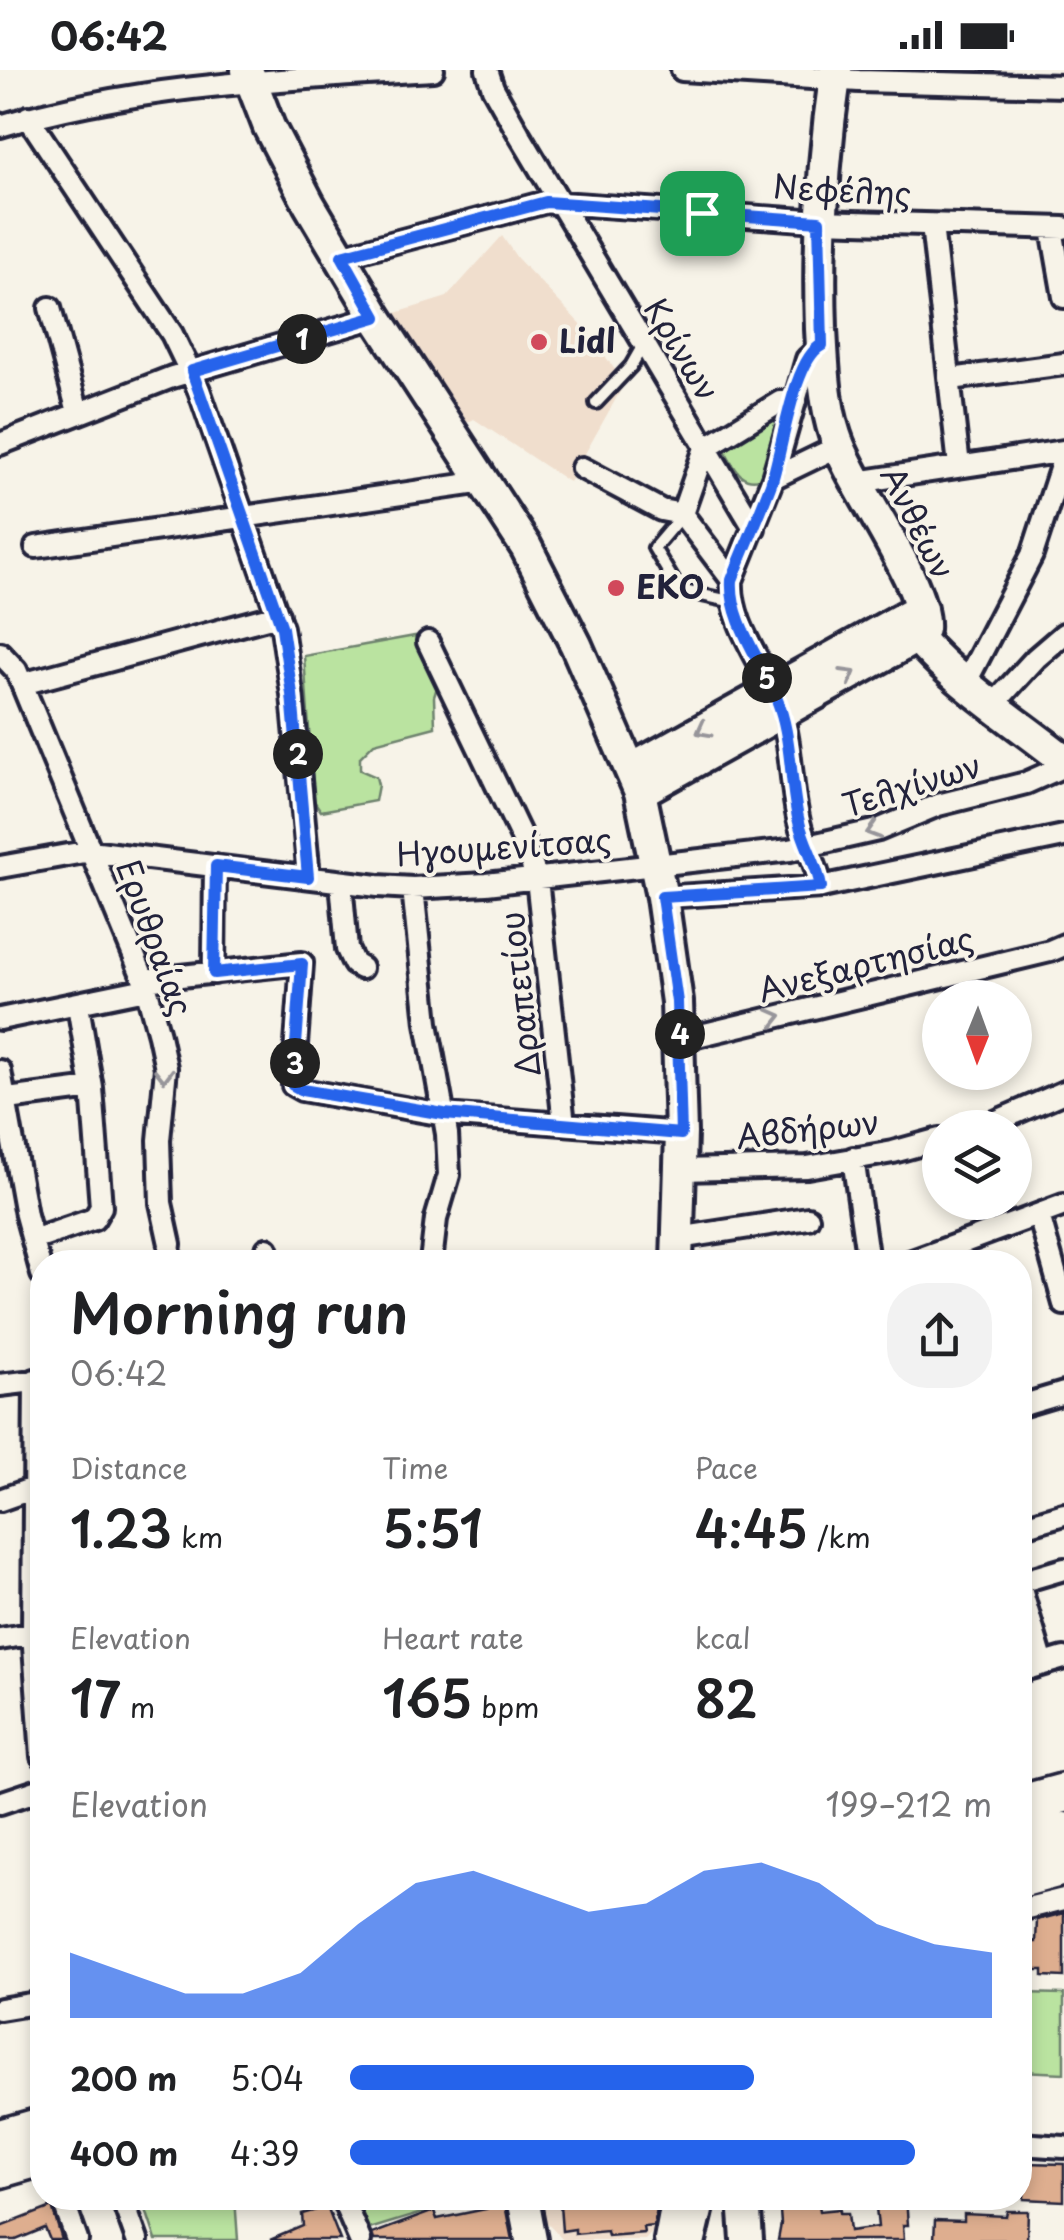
<!DOCTYPE html>
<html lang="en">
<head>
<meta charset="utf-8">
<style>
	:root { --surface:#fff; --page:#f2f2f2; --text:#202124; --muted:#757577; --accent:#2563eb }
	body { margin:0; font-family:"Playpen Sans",sans-serif; background:var(--page); color:var(--text); height:100vh; display:flex; flex-direction:column; font-size:38px; white-space:nowrap }
	* { box-sizing:border-box; margin:0 }
	p { font-size:32px; color:var(--muted) }
	.icon { flex:none; width:55px; height:55px; fill:none; stroke:currentColor; stroke-width:2; stroke-linecap:round; stroke-linejoin:round }
	.map { position:relative; flex:1; overflow:hidden }
	.side { position:absolute; left:30px; top:1180px; width:1002px; height:960px; display:flex; flex-direction:column; background:var(--surface); border-radius:40px; box-shadow:0 5px 15px #0003 }
	.side>* { flex:none }
	.needle { width:65px; rotate:181deg }
	.controls { position:absolute; left:922px; top:910px; display:grid; gap:20px }
	.controls a { display:grid; place-items:center; width:110px; height:110px; border-radius:50%; background:var(--surface); box-shadow:0 5px 15px #0003; font-size:50px }
	.pin { position:absolute; display:grid; place-items:center; width:85px; height:85px; color:#fff; margin:-42px; border-radius:20px; box-shadow:0 5px 15px #0006 }
	.km { position:absolute; width:50px; height:50px; margin:-25px; border-radius:50%; background:#222; color:#fff; font-size:28px; line-height:50px; text-align:center }
	.round { display:grid; place-items:center; flex:none; width:105px; height:105px; border-radius:40px; background:var(--page) }
	.overview { display:flex; align-items:center; justify-content:space-between; height:170px; padding:0 40px }
	h1 { font-size:55px; font-weight:600; line-height:75px }
	.stats { display:grid; grid-template-columns:repeat(3,1fr); gap:15px; height:170px; padding:10px 40px }
	.stats div { display:grid; align-content:center }
	.stats b { font-size:50px; font-weight:600 }
	.stats small { font-size:28px; font-weight:400 }
	.stats p { font-size:28px }
	.chart { height:280px; padding:20px 40px }
	.chart p { display:flex; justify-content:space-between }
	.chart svg { width:100%; height:180px; margin-top:10px; fill:var(--accent); opacity:.7 }
	ul { padding:0 40px; list-style:none; font-size:32px }
	li { display:grid; grid-template-columns:160px 120px 1fr; align-items:center; height:75px }
	li i { height:25px; border-radius:12px; background:var(--accent) }
	.status { display:flex; justify-content:space-between; align-items:center; height:70px; padding:0 50px; background:var(--surface); direction:ltr }
	.status svg { height:28px; fill:currentColor }
	.map>svg:first-child { display:block }
	.built { fill:#f0decd }
	.green { fill:#bae3a0; stroke:#6e826e; stroke-width:2.5 }
	.building { fill:#deae8f; stroke:#22223b; stroke-width:2.5 }
	.lines { fill:none; stroke-linecap:round; stroke-linejoin:round }
	.lane-casing { stroke:#22223b; stroke-width:18 }
	.street-casing { stroke:#22223b; stroke-width:28 }
	.secondary-casing { stroke:#22223b; stroke-width:38 }
	.highway-casing { stroke:#22223b; stroke-width:45 }
	.lane { stroke:#f7f3e8; stroke-width:10 }
	.street { stroke:#f7f3e8; stroke-width:20 }
	.secondary { stroke:#f7f3e8; stroke-width:30 }
	.highway { stroke:#f7f3e8; stroke-width:38 }
	.oneway { stroke:#97959a }
	.route-casing { stroke:#fff; stroke-width:20 }
	.route { stroke:#2563eb; stroke-width:12 }
	.poi-dot { fill:#d1495b; stroke:#f7f3e8; stroke-width:4 }
	.labels { text-anchor:middle; stroke-width:8; stroke-linejoin:round; paint-order:stroke }
	.street-label { font-size:32px; fill:#22223b; stroke:#f7f3e8 }
	.poi-label { font-size:32px; font-weight:bold; fill:#22223b; stroke:#f7f3e8; text-anchor:start }
</style>
</head>
<body>
<div class="status"><b>06:42</b><svg viewBox="0 0 49 12"><path d="M0 12V9h3v3zM5 12V6h3v6zM10 12V3h3v9zM15 12V0h3v12zM26 1h20v11H26zM47 4h2v5h-2z"/></svg></div>
<div class="map">
<svg width="1064" height="2170" viewBox="0 0 1064 2170">
	<rect width="100%" height="100%" fill="#f7f3e8"/>
	<filter id="ink" filterUnits="userSpaceOnUse"><feTurbulence type="fractalNoise" baseFrequency=".01" numOctaves="2"/><feDisplacementMap in="SourceGraphic" scale="20" xChannelSelector="R" yChannelSelector="G"/><feConvolveMatrix kernelMatrix="1 2 1 2 8 2 1 2 1" color-interpolation-filters="sRGB"/></filter>
	<g filter="url(#ink)">
		<path class="built" d="M502,166L517,188L588,262L623,311L622,318L569,412L474,349L461,356L393,244L447,227Z
			M542,2128H669L657,2157L645,2170H563L545,2151Z"/>
		<path class="green" d="M780,342L763,408C739,416 734,395 723,377Z
			M415,566L437,617L434,627L435,657L374,673L360,687V700L376,707L378,715L375,731L321,741L314,731L304,586Z
			M1020,1923L1064,1924V2003L1020,2001Z
			M142,2128H235L238,2170H156Z
			M352,2128H471L363,2161Z"/>
		<path class="building" d="M1064,1843V1907L1043,1906V1900H1020V1872H1036L1037,1850Z
			M1025,2093L1064,2094V2131L1024,2129Z
			M659,2128L654,2156L643,2157L644,2163L608,2166L607,2161L575,2164V2159L562,2161L560,2135L571,2134L570,2129Z
			M779,2128H818L820,2141L840,2139V2143H848L850,2161L878,2157L875,2128H906L908,2155H903L904,2170H778L781,2154Z
			M505,2135L512,2170H374L372,2164L434,2141L437,2149Z
			M52,2137L62,2170H50L45,2158L16,2170H0V2157Z
			M327,2137L340,2170H270L303,2156L302,2144Z
			M1007,2141H1028L1027,2170H934L935,2150L964,2151V2144L1006,2146Z"/>
		<g class="lines">
			<defs>
				<path id="lane" d="M596,333L631,296L643,275
					M682,445L654,478L679,520L734,532"/>
				<path id="street" d="M487,0L493,18L519,64L754,458
					M682,0L859,11L1064,16
					M28,47L172,264L199,320L282,558L292,624L309,807
					M0,56C139,14 288,9 433,0
					M932,155L959,396
					M1052,159L1064,227
					M342,186L546,132L819,151L1064,158
					M50,238L78,342
					M951,309L1064,294
					M0,374L172,307L376,247
					M582,398L661,440L682,444L732,510
					M773,408L839,376
					M857,412L1064,381
					M682,444L705,378L780,332H793
					M36,477L484,412
					M428,572L522,768L537,809L564,1054
					M0,583L16,600L22,614L144,910L159,965L166,998L159,1070L161,1133L170,1174L168,1192
					M966,612L1032,485L1064,387
					M22,614L278,545
					M994,634L1036,588L1064,564
					M0,797L90,781L378,816L413,818L486,814L790,780L878,760L938,735L1026,713L1064,696
					M341,812L347,879L354,894L361,898
					M821,817C817,793 804,775 799,752C790,715 792,674 780,638C767,596 729,556 732,510L773,408L807,289L822,275
					M413,818L427,953L447,1064L449,1105L436,1149L431,1192
					M662,827L821,817L1064,766
					M214,903L215,796
					M144,910L302,893L293,1015L302,1020L444,1045L681,1063
					M0,949L146,919
					M680,970L1050,881L1064,875
					M0,1001L26,1145L42,1204
					M0,1030L92,1018
					M981,1058L1064,1022
					M853,1088L868,1192
					M681,1100L807,1097L893,1082L940,1069
					M1039,1145L1064,1234
					M678,1168L808,1148
					M33,1170L94,1149L101,1137L92,1018L78,935
					M267,1179L270,1192
					M910,1192L1064,1135
					M35,1310L33,1563L42,1686
					M0,1315L42,1310
					M1020,1336L1064,1323
					M0,1430L34,1418
					M1020,1457L1064,1444
					M1020,1512L1064,1499
					M1020,1516L1043,1594
					M0,1569L42,1562
					M1020,1601L1064,1588
					M0,1733L42,1719
					M1020,1840L1064,1829
					M0,1939L42,1932
					M1020,2074L1064,2077
					M69,2128L67,2142L77,2170
					M122,2128L137,2170
					M342,2128L360,2170"/>
				<path id="secondary" d="M247,0L269,57L309,134L376,247L526,477L576,575L640,722L662,827L677,932L681,1063L677,1192
					M905,551C941,604 1013,649 1064,690
					M632,699L921,538
					M640,722L917,567L923,559C927,513 851,416 835,365C824,332 823,294 821,259C818,171 823,87 836,0
					M523,2128L531,2170
					M744,2128L747,2170
					M670,2170L678,2128
					M690,2170L700,2128"/>
				<path id="highway" d="M1020,1735L1064,1723
					M1020,1774L1064,1762
					M1020,1808L1064,1796
					M0,2069L42,2057
					M0,2098L42,2086"/>
			</defs>
			<use href="#lane" class="lane-casing"/>
			<use href="#street" class="street-casing"/>
			<use href="#secondary" class="secondary-casing"/>
			<use href="#highway" class="highway-casing"/>
			<use href="#lane" class="lane"/>
			<use href="#street" class="street"/>
			<use href="#secondary" class="secondary"/>
			<use href="#highway" class="highway"/>
		</g>
		<defs><path id="oneway-chevron" d="M-2-3.5L2.5 0L-2 3.5" fill="none" stroke-width="1.6" stroke-linecap="round" stroke-linejoin="round" transform="scale(2.5)"/></defs>
		<g class="oneway">
			<use href="#oneway-chevron" transform="translate(849 605) rotate(-30)"/>
			<use href="#oneway-chevron" transform="translate(703 660) rotate(152)"/>
			<use href="#oneway-chevron" transform="translate(873 761) rotate(163)"/>
			<use href="#oneway-chevron" transform="translate(775 947) rotate(-14)"/>
			<use href="#oneway-chevron" transform="translate(164 1005) rotate(89)"/>
		</g>
	</g>
	<g class="lines" filter="url(#ink)">
		<defs>
			<path id="route" d="M546,132L819,151L822,275C793,289 782,383 771,414C759,446 745,477 732,510C729,555 767,596 780,638C792,674 790,715 799,752C804,775 817,793 821,817L662,827L677,932L681,1064L444,1044L302,1020L293,1015L302,894L214,903L216,796L308,807L292,624L282,558L192,301L376,247L342,186Z"/>
		</defs>
		<use href="#route" class="route-casing"/>
		<use href="#route" class="route"/>
	</g>
	<g class="poi-dot">
		<circle cx="539" cy="272" r="10"/>
		<circle cx="616" cy="518" r="10"/>
	</g>
	<g class="labels">
		<g class="street-label">
			<text transform="translate(842 121) rotate(3)" y="11">Νεφέλης</text>
			<text transform="translate(681 280) rotate(59)" y="11">Κρίνων</text>
			<text transform="translate(917 453) rotate(63)" y="11">Ανθέων</text>
			<text transform="translate(912 716) rotate(-17)" y="11">Τελχίνων</text>
			<text transform="translate(504 778) rotate(-4)" y="11">Ηγουμενίτσας</text>
			<text transform="translate(154 868) rotate(70)" y="11">Ερυθραίας</text>
			<text transform="translate(866 895) rotate(-14)" y="11">Ανεξαρτησίας</text>
			<text transform="translate(521 924) rotate(-96)" y="11">Δραπετίου</text>
			<text transform="translate(808 1060) rotate(-6)" y="11">Αβδήρων</text>
		</g>
		<g class="poi-label">
			<text x="559" y="283">Lidl</text>
			<text x="636" y="529">EKO</text>
		</g>
	</g>
</svg>
<div class="controls">
<a><svg class="needle" viewBox="-14 -14 28 28"><path d="M0-13l5 13h-10z" fill="#e53935"/><path d="M0 13l5-13h-10z" fill="#757577"/></svg></a>
<a><svg class="icon" aria-label="layers" viewBox="0 0 24 24"><path d="M12 4l9 5-9 5-9-5zM3 14l9 5 9-5"/></svg></a>
</div>
<div class="pin" style="left:702px;top:143px;background:#1e9e55"><svg class="icon" aria-label="arrive" viewBox="0 0 24 24"><path d="M6 21V4h12l-3 4 3 4H6"/></svg></div>
<b class="km" style="left:302px;top:269px">1</b>
<b class="km" style="left:298px;top:684px">2</b>
<b class="km" style="left:295px;top:993px">3</b>
<b class="km" style="left:680px;top:964px">4</b>
<b class="km" style="left:767px;top:608px">5</b>
<section class="side">
<div class="overview"><div><h1>Morning run</h1><p>06:42</p></div><a class="round"><svg class="icon" aria-label="share" viewBox="0 0 24 24"><path d="M12 15V3M7 8l5-5 5 5M5 13v7h14v-7"/></svg></a></div>
<div class="stats">
<div><p>Distance</p><b>1.23<small> km</small></b></div>
<div><p>Time</p><b>5:51</b></div>
<div><p>Pace</p><b>4:45<small> /km</small></b></div>
</div>
<div class="stats">
<div><p>Elevation</p><b>17<small> m</small></b></div>
<div><p>Heart rate</p><b>165<small> bpm</small></b></div>
<div><p>kcal</p><b>82</b></div>
</div>
<div class="chart"><p><span>Elevation</span>199–212 m</p>
<svg viewBox="0 0 160 44" preserveAspectRatio="none"><path d="M0 44V28L10 33L20 38L30 38L40 33L50 21L60 11L70 8L80 13L90 18L100 16L110 8L120 6L130 11L140 21L150 26L160 28V44z"/></svg>
</div>
<ul>
<li><b>200 m</b>5:04<i style="width:63%"></i></li>
<li><b>400 m</b>4:39<i style="width:88%"></i></li>
</ul>
</section>
</div>
</body>
</html>
